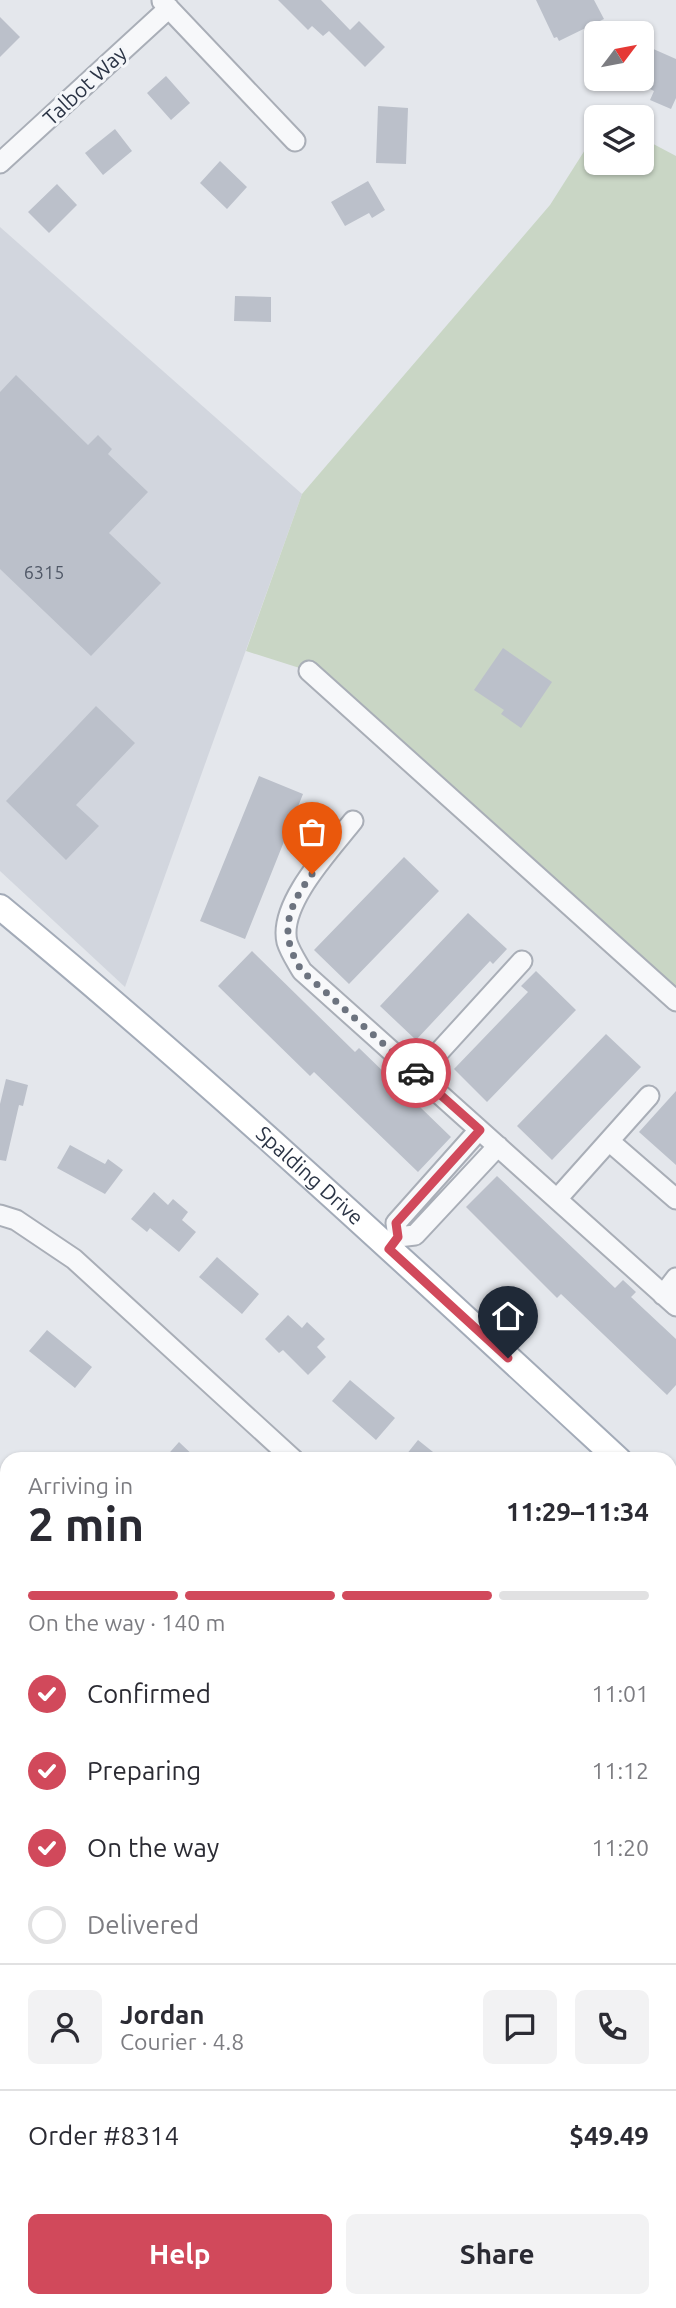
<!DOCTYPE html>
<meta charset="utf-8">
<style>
body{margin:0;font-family:Ubuntu,sans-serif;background:#f2f2f3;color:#2b2b33;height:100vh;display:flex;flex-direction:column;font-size:26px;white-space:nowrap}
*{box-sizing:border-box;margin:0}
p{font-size:23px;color:#7c7c81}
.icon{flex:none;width:38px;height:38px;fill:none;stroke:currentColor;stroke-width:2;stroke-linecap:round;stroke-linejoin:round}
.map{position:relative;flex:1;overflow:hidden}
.details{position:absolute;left:0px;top:1452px;width:677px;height:856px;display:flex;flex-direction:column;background:#fff;border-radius:21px 21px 0 0;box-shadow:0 2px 5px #0004}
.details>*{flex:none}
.needle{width:46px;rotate:58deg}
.tools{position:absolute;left:584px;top:21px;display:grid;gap:14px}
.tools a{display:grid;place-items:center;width:70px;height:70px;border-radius:10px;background:#fff;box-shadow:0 2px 5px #0004;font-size:35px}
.pin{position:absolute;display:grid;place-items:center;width:60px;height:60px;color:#fff;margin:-72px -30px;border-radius:50% 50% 50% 0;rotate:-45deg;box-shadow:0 0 7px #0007}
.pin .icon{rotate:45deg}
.courier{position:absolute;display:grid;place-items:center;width:70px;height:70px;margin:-35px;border:5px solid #d1495b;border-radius:50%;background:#fff;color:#222;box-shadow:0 2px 9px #0007}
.head em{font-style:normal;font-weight:700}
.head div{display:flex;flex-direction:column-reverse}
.head{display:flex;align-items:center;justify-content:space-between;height:119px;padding:0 28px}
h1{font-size:46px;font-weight:700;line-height:52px}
.bar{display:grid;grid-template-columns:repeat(4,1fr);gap:10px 7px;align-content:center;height:84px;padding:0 28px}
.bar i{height:9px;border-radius:5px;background:#e1e1e2}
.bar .current{background:#d1495b}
.bar p{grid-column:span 4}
.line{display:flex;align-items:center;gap:18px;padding:0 28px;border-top:2px solid #e1e1e2}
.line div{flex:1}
.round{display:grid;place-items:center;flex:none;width:74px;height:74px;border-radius:10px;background:#f2f2f3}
ol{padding:0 28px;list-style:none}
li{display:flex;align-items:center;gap:21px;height:77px}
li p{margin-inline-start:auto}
li .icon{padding:7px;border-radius:50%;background:#d1495b;color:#fff;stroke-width:4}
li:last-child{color:#7c7c81}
li i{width:38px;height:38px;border:4px solid #e1e1e2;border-radius:50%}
.cta{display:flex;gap:14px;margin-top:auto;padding:14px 28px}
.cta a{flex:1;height:80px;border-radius:10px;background:#d1495b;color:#fff;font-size:28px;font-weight:700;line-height:80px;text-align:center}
.cta a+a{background:#f2f2f3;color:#2b2b33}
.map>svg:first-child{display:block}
</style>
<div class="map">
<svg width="676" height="2308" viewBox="0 0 676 2308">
<rect width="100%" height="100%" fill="#e4e7ec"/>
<!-- built -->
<path fill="#d2d6de" d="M0,227L302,494L125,987L0,871Z"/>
<!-- green -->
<path fill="#c9d6c5" d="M597,131V163H642V138L676,156V1001L309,671L246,651L302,494L550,205Z"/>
<!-- building -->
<path fill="#bbc0ca" d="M278,0H321L350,30L359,21L385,47L365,67L329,31L323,36L312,26L308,30Z
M536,0H594L604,19L559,41L557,37L554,38Z
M0,17L20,37L0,57Z
M642,44L676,59V98L671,109L650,100L654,91L642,85Z
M166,76L190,103L171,120L147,93Z
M378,106L408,108L406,164L376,163Z
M115,129L132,151L103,175L85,153Z
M220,161L247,187L227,209L200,183Z
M368,181L385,210L372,218L369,213L345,226L331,202Z
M57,184L77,205L49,233L28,212Z
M235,296L271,297V322L234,321Z
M16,375L88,445L98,435L112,449L108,454L148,492L109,533L161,583L91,656L0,569V392Z
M503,648L552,682L521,728L501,714L504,710L474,690Z
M96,706L135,743L76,805L99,826L66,860L6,801Z
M259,776L303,794L245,939L200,921Z
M404,857L439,891L349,984L314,950Z
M468,913L507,949L493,964L490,961L416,1040L380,1006Z
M252,951L355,1052L359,1048L451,1137L418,1172L314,1072L310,1076L218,986Z
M536,971L576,1010L487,1102L454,1069L528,992L521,986Z
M606,1034L641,1067L552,1160L517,1126Z
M6,1079L28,1085L23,1106L19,1105L6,1161L0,1160V1104Z
M676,1091V1165L639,1132Z
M70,1145L105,1164L108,1159L123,1170L105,1194L57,1168Z
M497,1176L615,1288L623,1280L636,1292L631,1297L676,1339V1385L667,1395L561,1294L557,1298L466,1207Z
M154,1192L168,1205L173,1199L188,1212L182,1220L196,1232L179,1252L150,1228L147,1232L131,1219Z
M217,1257L259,1294L242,1314L199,1277Z
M288,1315L302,1328L307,1322L325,1339L317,1347L326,1357L308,1375L283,1350L279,1353L265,1339Z
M47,1330L92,1367L75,1388L29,1351Z
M350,1380L395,1418L376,1440L332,1401Z
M418,1440L443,1460H402Z
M179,1442L198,1460H163Z"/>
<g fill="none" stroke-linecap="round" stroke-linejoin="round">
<!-- minor casing -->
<g stroke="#a9aeb7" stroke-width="23">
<path id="minor" d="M162,1L295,141
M0,163L169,8
M309,671L676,1001
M353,821C331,849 278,904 287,942C290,952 297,962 302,971L676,1306
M418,1075L522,961
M609,1141L676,1199
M557,1199L649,1096
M0,1215L16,1220L74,1259L294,1460
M398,1237L396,1223L479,1130
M398,1237L415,1235L498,1146
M663,1295L676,1278
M670,1801L676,1807
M670,1910L676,1906
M670,2272L676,2269
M0,2281L7,2288
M20,2301L26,2308
M611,2308L623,2301"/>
</g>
<!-- major casing -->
<g stroke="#a3abb8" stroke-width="28">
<g id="major">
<path id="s1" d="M0,907C213,1083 416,1272 619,1460"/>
<path d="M670,1507L676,1512"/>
</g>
</g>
<!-- minor -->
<use href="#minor" stroke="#f7f8fa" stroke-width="19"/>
<!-- major -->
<use href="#major" stroke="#fff" stroke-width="24"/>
</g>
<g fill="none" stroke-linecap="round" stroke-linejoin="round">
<!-- done -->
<path stroke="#6c737f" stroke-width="7" stroke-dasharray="0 12.6" d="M312,874C287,908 278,934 302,971L416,1073"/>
<!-- route -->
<path stroke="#d1495b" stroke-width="9" d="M416,1073L480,1130L396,1223L398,1237L389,1249L508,1358"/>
</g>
<g text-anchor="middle" stroke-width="6" stroke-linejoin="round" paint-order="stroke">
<!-- number labels -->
<g font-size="18" fill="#4f5766">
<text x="44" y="579">6315</text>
</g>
<!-- street labels -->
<g font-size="21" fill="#2b3445" stroke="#f4f6f9">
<text transform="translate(85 86) rotate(-43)" y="7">Talbot Way</text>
<text dy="7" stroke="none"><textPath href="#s1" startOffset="410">Spalding Drive</textPath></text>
</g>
</g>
</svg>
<div class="tools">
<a><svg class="needle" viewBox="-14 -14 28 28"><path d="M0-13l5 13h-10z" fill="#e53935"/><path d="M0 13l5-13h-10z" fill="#7c7c81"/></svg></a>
<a><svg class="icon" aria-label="layers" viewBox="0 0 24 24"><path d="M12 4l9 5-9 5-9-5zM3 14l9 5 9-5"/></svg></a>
</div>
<div class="pin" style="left:312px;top:874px;background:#ea580c"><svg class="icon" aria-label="bag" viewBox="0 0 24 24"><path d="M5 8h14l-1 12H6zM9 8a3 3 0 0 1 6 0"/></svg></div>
<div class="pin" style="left:508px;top:1358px;background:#1f2937"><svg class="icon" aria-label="home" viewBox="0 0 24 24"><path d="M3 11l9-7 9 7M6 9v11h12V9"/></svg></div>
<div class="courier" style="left:416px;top:1073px"><svg class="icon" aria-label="car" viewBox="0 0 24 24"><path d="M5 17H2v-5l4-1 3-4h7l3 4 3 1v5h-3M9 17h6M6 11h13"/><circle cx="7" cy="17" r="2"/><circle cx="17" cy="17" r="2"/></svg></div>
<section class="details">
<div class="head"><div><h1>2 min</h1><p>Arriving in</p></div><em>11:29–11:34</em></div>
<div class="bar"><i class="current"></i><i class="current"></i><i class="current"></i><i></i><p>On the way · 140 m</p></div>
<ol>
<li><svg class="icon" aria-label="check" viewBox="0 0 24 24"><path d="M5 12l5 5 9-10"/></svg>Confirmed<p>11:01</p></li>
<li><svg class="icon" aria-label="check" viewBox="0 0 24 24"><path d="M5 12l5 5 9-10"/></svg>Preparing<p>11:12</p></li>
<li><svg class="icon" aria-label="check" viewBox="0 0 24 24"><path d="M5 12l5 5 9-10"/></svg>On the way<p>11:20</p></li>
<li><i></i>Delivered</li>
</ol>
<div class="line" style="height:126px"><a class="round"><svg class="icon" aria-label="person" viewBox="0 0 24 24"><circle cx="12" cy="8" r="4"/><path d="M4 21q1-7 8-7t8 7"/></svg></a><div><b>Jordan</b><p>Courier · 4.8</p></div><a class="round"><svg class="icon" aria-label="chat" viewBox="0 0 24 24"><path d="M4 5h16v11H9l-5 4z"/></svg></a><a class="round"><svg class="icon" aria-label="phone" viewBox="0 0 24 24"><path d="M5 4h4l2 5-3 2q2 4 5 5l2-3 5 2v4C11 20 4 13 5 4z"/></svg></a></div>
<div class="line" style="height:91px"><div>Order #8314</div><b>$49.49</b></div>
<div class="cta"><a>Help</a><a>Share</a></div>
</section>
</div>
